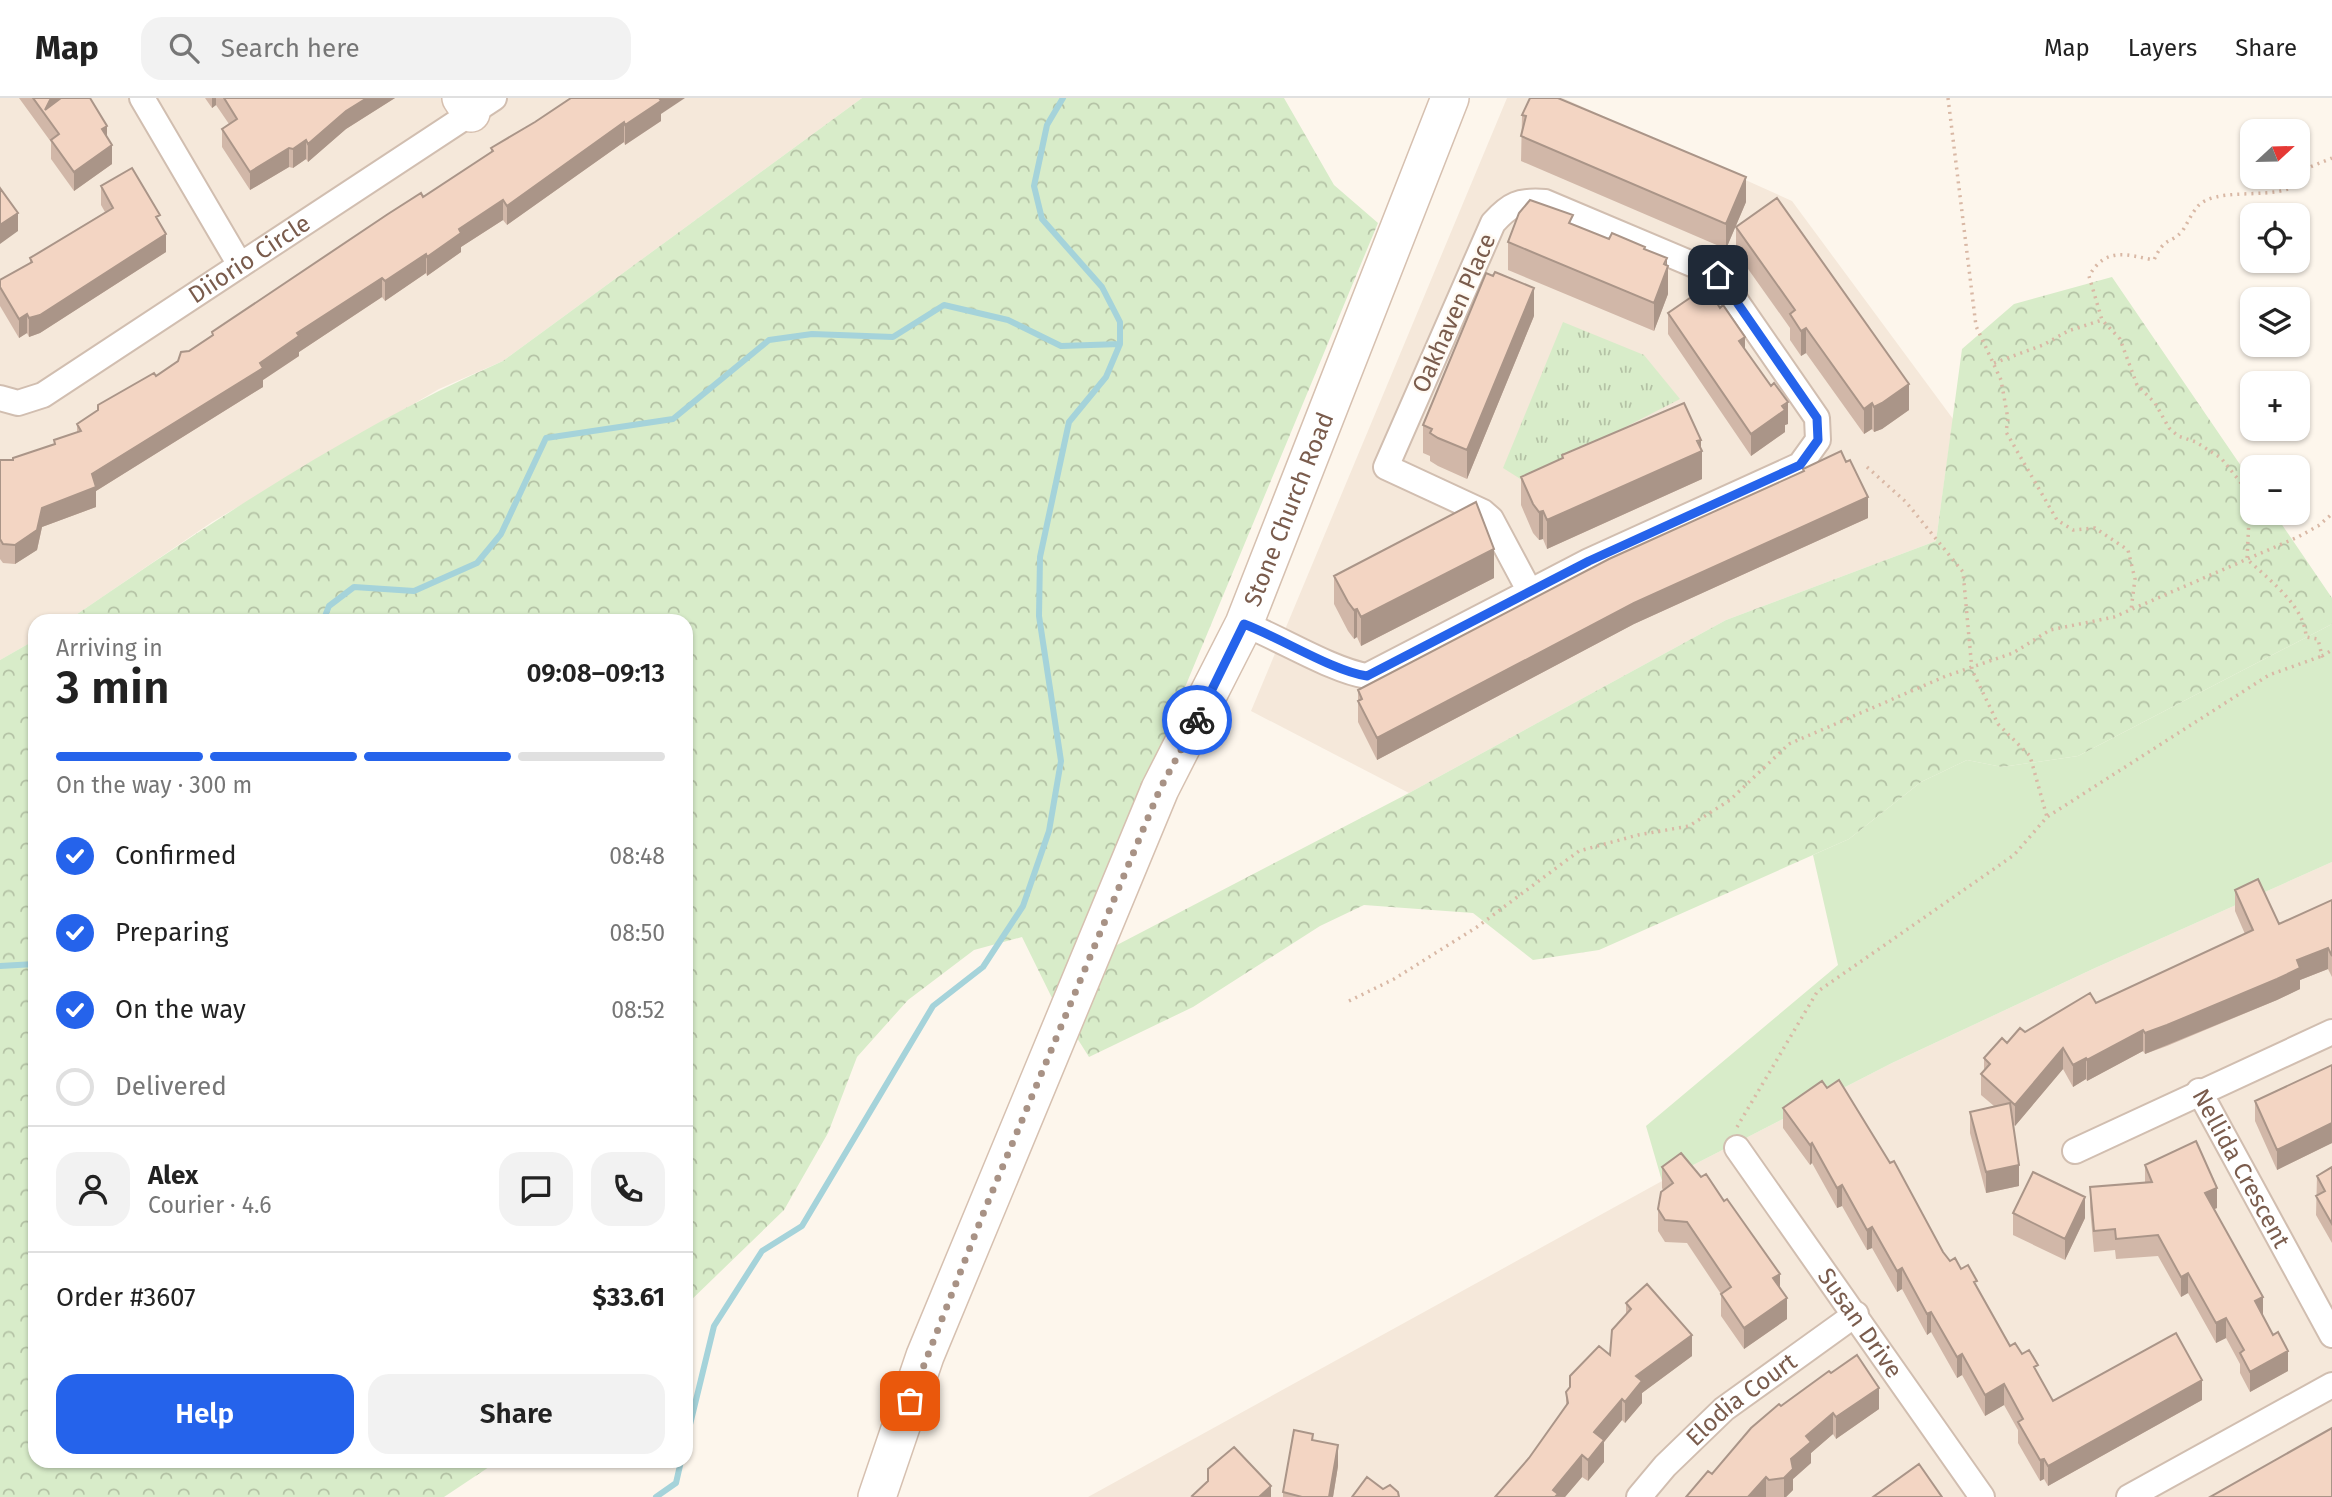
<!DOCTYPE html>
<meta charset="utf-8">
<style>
body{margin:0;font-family:"Fira Sans",sans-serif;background:#f2f2f2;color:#222;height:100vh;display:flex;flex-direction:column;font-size:26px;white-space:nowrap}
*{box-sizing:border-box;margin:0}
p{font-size:23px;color:#767676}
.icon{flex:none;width:38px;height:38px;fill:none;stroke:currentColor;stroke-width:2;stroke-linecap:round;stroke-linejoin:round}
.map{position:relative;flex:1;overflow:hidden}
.details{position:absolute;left:28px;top:516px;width:665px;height:854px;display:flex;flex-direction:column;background:#fff;border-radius:21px;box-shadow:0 2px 5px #0004}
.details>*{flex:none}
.needle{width:46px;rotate:68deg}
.fabs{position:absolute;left:2240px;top:21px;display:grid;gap:14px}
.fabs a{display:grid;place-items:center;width:70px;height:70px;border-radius:14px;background:#fff;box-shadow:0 2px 5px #0004;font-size:35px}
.pin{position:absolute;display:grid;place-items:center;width:60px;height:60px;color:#fff;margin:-30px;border-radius:14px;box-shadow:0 4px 10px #0006}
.courier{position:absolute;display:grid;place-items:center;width:70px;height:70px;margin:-35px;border:5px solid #2563eb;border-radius:50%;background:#fff;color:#222;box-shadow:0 2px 9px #0007}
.headline em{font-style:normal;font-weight:600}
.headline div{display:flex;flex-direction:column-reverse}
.headline{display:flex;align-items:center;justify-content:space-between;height:119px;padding:0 28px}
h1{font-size:46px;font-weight:600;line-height:52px}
.bar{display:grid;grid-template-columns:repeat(4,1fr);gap:10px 7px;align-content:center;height:84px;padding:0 28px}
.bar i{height:9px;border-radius:5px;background:#e0e0e0}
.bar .current{background:#2563eb}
.bar p{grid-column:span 4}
.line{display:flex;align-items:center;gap:18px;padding:0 28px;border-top:2px solid #e0e0e0}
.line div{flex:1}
.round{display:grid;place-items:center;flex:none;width:74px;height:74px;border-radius:21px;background:#f2f2f2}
ol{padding:0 28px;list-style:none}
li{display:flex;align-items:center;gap:21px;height:77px}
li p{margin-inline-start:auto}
li .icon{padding:7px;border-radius:50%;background:#2563eb;color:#fff;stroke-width:4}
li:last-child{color:#767676}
li i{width:38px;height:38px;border:4px solid #e0e0e0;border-radius:50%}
.cta{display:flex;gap:14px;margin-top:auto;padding:14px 28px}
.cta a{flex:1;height:80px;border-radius:21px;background:#2563eb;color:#fff;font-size:28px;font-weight:600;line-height:80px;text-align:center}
.cta a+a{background:#f2f2f2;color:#222}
header{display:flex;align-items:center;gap:42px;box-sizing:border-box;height:98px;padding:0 35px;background:#fff;border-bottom:2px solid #e0e0e0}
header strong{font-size:33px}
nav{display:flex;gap:38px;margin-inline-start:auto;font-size:24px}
.search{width:490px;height:63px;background:#f2f2f2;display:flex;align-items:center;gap:18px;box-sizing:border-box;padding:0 24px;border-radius:21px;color:#767676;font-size:26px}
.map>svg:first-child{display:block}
</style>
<header>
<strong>Map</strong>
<div class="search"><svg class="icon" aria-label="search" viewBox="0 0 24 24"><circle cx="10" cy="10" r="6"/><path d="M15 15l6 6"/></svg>Search here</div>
<nav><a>Map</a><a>Layers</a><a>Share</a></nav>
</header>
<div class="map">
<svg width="2332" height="1399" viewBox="0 0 2332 1399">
<defs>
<pattern id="forest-crowns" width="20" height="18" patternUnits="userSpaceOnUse" patternTransform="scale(1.75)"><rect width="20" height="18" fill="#d8ecc9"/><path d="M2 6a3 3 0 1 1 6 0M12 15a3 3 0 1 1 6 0" fill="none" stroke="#b4c2a5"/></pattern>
<pattern id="park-tufts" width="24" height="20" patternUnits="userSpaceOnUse" patternTransform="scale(1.75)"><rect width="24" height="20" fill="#d8ecc9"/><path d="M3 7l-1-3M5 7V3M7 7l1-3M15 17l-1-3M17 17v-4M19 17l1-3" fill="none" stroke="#b4c2a5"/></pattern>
</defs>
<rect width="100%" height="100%" fill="#fdf6ec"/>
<!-- residential -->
<path fill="#f5e8da" d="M0,0H862L503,263L439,291L212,424L67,523H35V542L0,562Z
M1507,0H1563L1792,103L1953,321L1936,443L1726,522L1409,695L1251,613Z
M2332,764V1399H1088L1662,1083L1892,965L2095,870Z"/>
<!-- grass -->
<path fill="#d8ecc9" d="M2332,526V764L2095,870L1892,965L1662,1083L1646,1028L1838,867L1813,757L1849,741L1921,684L1967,662L2002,669L2078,658Z"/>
<!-- forest -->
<path fill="url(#forest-crowns)" d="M862,0H1284L1334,87L1378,125L1067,873L1409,695L1726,522L1936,443L1962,251L2014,206L2112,179L2252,384V415H2274L2332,500V526L2078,658L2002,669L1967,662L1921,684L1849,741L1599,852L1533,862L1473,815L1364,807L1320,828L1193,909L1089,959L1053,902L1022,839L974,852L908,902L857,959L828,1035L784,1112L686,1207V523H67C206,428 348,331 503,263Z
M35,542V1363H498L444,1399H0V562Z"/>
<!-- park -->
<path fill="url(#park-tufts)" d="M1563,224L1644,257L1680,301L1522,382L1503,370Z"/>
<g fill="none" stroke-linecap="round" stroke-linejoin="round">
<!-- stream -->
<path stroke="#a5d3da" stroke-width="6" d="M323,523L329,508L354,489L414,493L477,465L501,436L546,340L673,321L769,242L812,236L893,239L944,207L1008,222L1061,248L1120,246
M0,868L35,866
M686,1343L714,1228L762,1153L802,1128L933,908L983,869L1023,808L1049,733L1061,663L1039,518L1040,459L1069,324L1106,279L1120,246V224L1102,189L1042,121L1034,88L1047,27L1063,0
M656,1399L676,1385L681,1363"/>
<!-- street casing -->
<g stroke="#d1beb0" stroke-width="28">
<g id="street">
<path d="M142,0L240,167"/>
<path id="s1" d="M0,300L18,305L43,297L494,0"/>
<path d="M1244,526C1280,540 1333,573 1367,578L1589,463L1800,367L1818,342L1817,320L1718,177L1545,104C1519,102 1510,106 1493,125L1386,369L1483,414L1491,421L1530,494"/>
<path id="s2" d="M2199,993L2332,1237"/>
<path id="s3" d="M1737,1050L1982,1399"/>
<path d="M2075,1053L2332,934"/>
<path id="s4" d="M1639,1399L1665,1368L1724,1311L1856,1216"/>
<path d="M2129,1399L2332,1287"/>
</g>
</g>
<!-- secondary casing -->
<g stroke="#d6c0b0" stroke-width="40">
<g id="secondary">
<path d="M461,0L471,15"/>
<path id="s5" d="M877,1399L925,1258L1160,691L1244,526L1450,0"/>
</g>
</g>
<!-- path -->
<path stroke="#d9b8a5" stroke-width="3.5" stroke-dasharray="2 5" stroke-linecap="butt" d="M1948,0L1976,228L2001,282L2008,321L2006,334L2057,422L2073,432L2095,430L2128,452L2135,481L2131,512
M2298,74L2332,60
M2295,79L2288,91C2263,100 2215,90 2198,108C2192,115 2188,124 2183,132C2171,147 2165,137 2154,162C2127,157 2106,148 2089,178L2102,222L2120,241L2137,287L2155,305L2169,330L2178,338L2196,344L2221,360L2241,385L2250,401L2247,461C2268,481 2305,508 2306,539L2318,541L2322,558L2332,552
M1994,265L2043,247L2068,233L2102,222
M1867,369L1906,404L1963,474L1972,572L1998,626L2030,658L2047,719
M1349,903L1394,881L1477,829L1579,753L1638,737L1689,728L1730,702L1789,646L1946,578L2013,555L2050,532L2114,519L2298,439L2318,428L2332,416
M1737,1029L1817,894L2014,757L2047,719L2269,577L2322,558"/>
<!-- street -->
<use href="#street" stroke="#fff" stroke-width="24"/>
<!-- secondary -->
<use href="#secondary" stroke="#fff" stroke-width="37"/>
</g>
<!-- wall -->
<path fill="#d1b7a8" d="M19,0H60L59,2L107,39L112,66L74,93L51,61V44Z
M205,0H395L346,31L308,64L306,61L293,70L289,69L250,92L222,49V31L229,26L216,7L212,10Z
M661,16V23L625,47L624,44L507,127L503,122L461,149V154L427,178L426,175L385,203L382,199L299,254V258L263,282V289L96,393V409L42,429L37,452L15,466L3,465L0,461V362H13L54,347V342L77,334V326L156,278L178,263L189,253L212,238V234L423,99L491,54V50Z
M1522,17L1746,104L1726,151L1521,63Z
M101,88L160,126L166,154L40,235L29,239L27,235L19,240L0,208V190L30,165V160L105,114L101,107Z
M1573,127L1609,141L1645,152L1667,167L1668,196L1654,233L1508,172V144Z
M1736,129L1909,312L1882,331L1874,334L1872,331L1864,336L1806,255L1801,258L1790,242V230L1736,154Z
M1668,215L1745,251L1788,326L1785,327V334L1751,358L1668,236Z
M1534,218L1467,381L1438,368L1430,363V358L1423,355V327Z
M1701,350L1702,381L1547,451L1543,441L1539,442L1533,435L1521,407V379L1562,361V357Z
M1803,371L1868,420L1634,526L1377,662L1358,624V592L1803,374Z
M1334,478L1494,480L1361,548L1357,539L1354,541L1348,533L1334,506Z
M2235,792L2279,826L2332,802V879L2328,871L2300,882V891L2277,902L2167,948L2145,956L2143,953L2087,983L2086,981L2073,989L2063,971L2015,1028L2013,1026L2019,1088L1986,1095L1970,1035V1014L1994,1008L1981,997V976L1984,973V960L2025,934L2096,905L2245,836L2235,813Z
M2332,967V1045L2277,1072L2255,1023V1003Z
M1783,1010L1943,1154L1950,1163L1961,1171L1977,1189L2010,1248L2022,1256L2038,1276L2053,1303L2202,1302L2048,1388L2044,1381L2040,1383L2018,1345V1332L2004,1307L1985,1318L1962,1277L1957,1280L1931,1234L1927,1237L1902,1191L1897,1194L1872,1150L1867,1152L1842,1108L1837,1110L1812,1065L1810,1067L1783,1030Z
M2145,1067L2217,1110L2214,1111L2288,1273L2250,1294L2240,1275V1266L2226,1240L2216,1245L2188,1195L2181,1199L2158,1158L2116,1161L2115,1152L2094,1154L2090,1110V1089L2145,1085Z
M1662,1069L1780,1189L1787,1221L1744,1251L1721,1218V1196L1687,1145L1665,1144L1658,1133V1111L1663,1092L1662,1090Z
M2332,1069V1145L2316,1117L2317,1078Z
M2013,1115L2085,1120L2065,1162L2013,1137Z
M1626,1205L1692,1258L1642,1295V1305L1625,1325L1622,1322L1604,1344V1364L1588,1383L1582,1379L1565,1399H1495L1529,1360L1566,1308V1294L1570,1290V1278L1610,1257L1626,1216Z
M1831,1275L1879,1311L1836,1341L1833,1336L1811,1355V1365L1793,1381V1392L1786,1399H1686L1712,1376L1781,1308Z
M1338,1368L1333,1399H1283V1394Z"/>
<!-- shaded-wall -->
<path fill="#aa9588" d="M51,0H60L49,23L45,12Z
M212,0H216V7L212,10Z
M367,0H395L346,31L308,64V46L346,13Z
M658,0H685L661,16V23L625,47V27Z
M624,24V44L507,127V108Z
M107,28V47L102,31Z
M306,42V61L293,70V51Z
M112,47V66L74,93V74Z
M289,50V69L250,92V74Z
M1746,79V104L1726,151V126Z
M503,102V122L461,149V154L427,178V159L459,131Z
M18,115V133L0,146V127Z
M166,136V154L40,235L29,239V220Z
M426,156V175L385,203V183Z
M1667,160V172L1668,168V196L1654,233V205Z
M382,180V199L299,254V258L263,282V289L96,393V409L42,429L37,452L15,466V447L42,410L260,265L297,235Z
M1534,190V218L1467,381V352Z
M27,216V235L19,240V221Z
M1806,230V255L1801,258V233Z
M1745,239V260L1739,243Z
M1909,286V312L1882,331L1874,334V309Z
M1788,304V326L1785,327V334L1751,358V336Z
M1872,305V331L1864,336V311Z
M1701,342V354L1702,353V381L1547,451V422Z
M1868,399V420L1634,526L1377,662V640L1634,505Z
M1543,413V441L1539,442V414Z
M1494,451V480L1361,548V519Z
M1357,511V539L1354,541V512Z
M2328,850V871L2300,882V891L2277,902L2145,956V935L2297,862Z
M2143,932V953L2087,983V962Z
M2063,950V971L2015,1028V1007Z
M2086,960V981L2073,989V967Z
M2332,1025V1045L2277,1072V1052Z
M1812,1045V1065L1810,1067V1047Z
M2019,1067V1088L1986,1095V1074Z
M1842,1087V1108L1837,1110V1090Z
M2217,1090V1110L2205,1115V1095Z
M2085,1099V1120L2065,1162V1141Z
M1872,1129V1150L1867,1152V1132Z
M1902,1170V1191L1897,1194V1173Z
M2188,1175V1195L2181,1199V1179Z
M1780,1176V1197L1773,1180Z
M2263,1199V1219L2255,1203Z
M1787,1200V1221L1744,1251V1230Z
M1931,1214V1234L1927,1237V1216Z
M2226,1220V1240L2216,1245V1225Z
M1692,1237V1258L1642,1295V1305L1625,1325V1304L1636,1278Z
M2288,1253V1273L2250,1294V1274Z
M1962,1256V1277L1957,1280V1259Z
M2202,1282V1302L2048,1388V1368Z
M2004,1286V1307L1985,1318V1297Z
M1879,1290V1311L1836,1341V1319Z
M1622,1301V1322L1604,1344V1364L1588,1383V1362L1594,1334Z
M1833,1315V1336L1811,1355V1365L1793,1381V1392L1786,1399H1784V1380L1791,1361L1806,1338Z
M1338,1347V1368L1333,1399H1329Z
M1582,1357V1379L1565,1399H1553V1392Z
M2044,1361V1381L2040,1383V1362Z
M1766,1379V1399H1748Z
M1271,1388V1399H1259Z"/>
<!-- building -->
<path fill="#f3d5c3" stroke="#aa9588" stroke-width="2" d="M33,0H51L45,12L61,0H90L107,28L102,31L112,47L74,74L51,42L59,36Z
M224,0H367L346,13L308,46L306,42L293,51L289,50L250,74L222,31L237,21Z
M571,0H659L661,3L625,27L624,24L507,108L503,102L459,131L461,135L427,159L426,156L385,183L382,180L297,235L299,238L260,265L263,270L92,376L96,389L42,410L37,432L15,447L3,446L0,441V362H13V360L55,346L54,342L81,333L77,326L98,312V307L154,275L156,278L178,263L181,254L189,253L213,237L212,234L388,116L421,95L423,99L493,53L491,50L535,24Z
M1530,0H1558L1746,79L1726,126L1521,38L1526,18L1522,17Z
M132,70L160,117L156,119L166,136L40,217L29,220L27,216L19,221L0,189V182L32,164L30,160L113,110L101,88Z
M0,90L18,115L0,127Z
M1777,100L1909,286L1882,305L1874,309L1872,305L1864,311L1806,230L1801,233L1790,216L1795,212L1736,129Z
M1530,102L1573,117L1569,125L1609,141L1612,135L1645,149L1644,151L1667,160L1664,166L1668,168L1654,205L1508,144L1519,115Z
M1495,174L1534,190L1467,352L1438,340L1430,335L1432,331L1423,327L1486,175L1493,178Z
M1700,193L1703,197L1709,193L1720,210L1723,207L1745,239L1739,243L1771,288L1774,285L1788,304L1782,308L1785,312L1751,336L1668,215Z
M1684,305L1701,342L1697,343L1702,353L1547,422L1543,413L1539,414L1533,406L1521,379L1563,360L1562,357Z
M1841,353L1846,364L1850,362L1868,399L1634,505L1377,640L1358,603L1362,601L1358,592L1609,461L1804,373L1803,371Z
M1476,404L1494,451L1361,519L1357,511L1354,512L1348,504L1334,478Z
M2258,781L2279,826L2332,802V858L2328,850L2297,862L2300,870L2277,881L2167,927L2145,935L2143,932L2087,962L2086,960L2073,967L2063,950L2015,1007L1981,976L1990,966L1984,960L2002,940L2007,945L2020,930L2025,934L2090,895L2096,905L2253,832L2235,792Z
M2332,967V1025L2277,1052L2255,1003Z
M1839,982L1890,1065L1894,1063L1943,1154L1950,1163L1955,1160L1961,1171L1968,1167L1977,1183L1974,1184L2010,1248L2015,1245L2022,1256L2029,1252L2038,1267L2034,1269L2053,1303L2176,1235L2202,1282L2048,1368L2044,1361L2040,1362L2018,1324L2023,1321L2004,1286L1985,1297L1962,1256L1957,1259L1931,1214L1927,1216L1902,1170L1897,1173L1872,1129L1867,1132L1842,1087L1837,1090L1812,1045L1810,1047L1783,1010L1822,983L1827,990Z
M2010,1005L2019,1067L1986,1074L1970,1014Z
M2196,1043L2217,1090L2205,1095L2263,1199L2255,1203L2273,1237L2278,1234L2288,1253L2250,1274L2240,1255L2244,1252L2226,1220L2216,1225L2188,1175L2181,1179L2158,1137L2116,1141L2115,1131L2094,1133L2090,1089L2152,1084L2145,1067Z
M1681,1055L1701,1079L1706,1076L1724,1103L1727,1101L1780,1176L1773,1180L1787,1200L1744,1230L1721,1196L1731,1189L1687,1124L1665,1122L1658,1111L1661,1094L1673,1085L1662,1069Z
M2332,1069V1126L2316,1098L2325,1093L2317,1078Z
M2033,1074L2085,1099L2065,1141L2013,1115Z
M1647,1186L1692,1237L1636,1278L1642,1283L1625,1304L1622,1301L1594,1334L1604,1342L1588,1362L1582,1357L1553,1392L1558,1396L1555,1399H1495L1529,1360L1568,1305L1566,1294L1570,1289V1278L1599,1248L1610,1257L1612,1232L1631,1211L1626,1205Z
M1857,1257L1879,1290L1836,1319L1833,1315L1806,1338L1811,1344L1791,1361L1793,1371L1784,1380L1769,1382L1766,1379L1748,1399H1686L1708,1373L1712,1376L1751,1330L1779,1306L1781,1308L1829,1273L1831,1275Z
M2332,1330V1399H2210Z
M1294,1332L1313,1336L1312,1342L1338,1347L1329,1399H1302L1283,1394Z
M1234,1349L1271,1388L1259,1399H1194L1192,1398L1208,1383V1371Z
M1919,1366L1942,1399H1873Z
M1367,1379L1383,1391L1390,1387L1398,1394L1399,1399H1352Z"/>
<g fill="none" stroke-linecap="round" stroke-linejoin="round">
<!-- done -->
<path stroke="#a89285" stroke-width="7" stroke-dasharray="0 12.6" d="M910,1303L985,1111L1160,691L1197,622"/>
<!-- route -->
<path stroke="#2563eb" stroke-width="9" d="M1197,622L1244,526C1281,540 1333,573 1367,578L1589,463L1800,367L1818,342L1817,320L1718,177"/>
</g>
<g text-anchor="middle" stroke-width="5" stroke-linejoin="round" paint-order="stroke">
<!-- street labels -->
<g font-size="24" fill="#7a5c4d" stroke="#fffaf3">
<text dy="8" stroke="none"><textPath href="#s1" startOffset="292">Diiorio Circle</textPath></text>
<text transform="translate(1454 215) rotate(-66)" y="8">Oakhaven Place</text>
<text dy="8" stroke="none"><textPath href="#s5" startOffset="1071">Stone Church Road</textPath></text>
<text dy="8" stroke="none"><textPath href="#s2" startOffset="88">Nellida Crescent</textPath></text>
<text dy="8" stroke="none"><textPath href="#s3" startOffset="214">Susan Drive</textPath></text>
<text dy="8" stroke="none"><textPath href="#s4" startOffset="142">Elodia Court</textPath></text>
</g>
</g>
</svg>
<div class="fabs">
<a><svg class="needle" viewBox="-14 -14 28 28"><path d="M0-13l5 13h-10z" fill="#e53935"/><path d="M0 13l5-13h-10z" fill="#767676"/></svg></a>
<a><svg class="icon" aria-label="locate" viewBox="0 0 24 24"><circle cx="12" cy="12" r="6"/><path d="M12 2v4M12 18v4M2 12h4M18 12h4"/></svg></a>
<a><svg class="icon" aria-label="layers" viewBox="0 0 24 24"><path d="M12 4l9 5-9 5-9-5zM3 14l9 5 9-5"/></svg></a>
<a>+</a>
<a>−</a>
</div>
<div class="pin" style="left:910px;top:1303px;background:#ea580c"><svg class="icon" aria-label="bag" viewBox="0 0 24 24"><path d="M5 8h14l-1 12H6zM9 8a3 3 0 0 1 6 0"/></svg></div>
<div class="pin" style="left:1718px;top:177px;background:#1f2937"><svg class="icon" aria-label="home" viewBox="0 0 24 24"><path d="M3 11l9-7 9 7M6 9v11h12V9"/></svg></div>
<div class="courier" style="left:1197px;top:622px"><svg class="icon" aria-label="bike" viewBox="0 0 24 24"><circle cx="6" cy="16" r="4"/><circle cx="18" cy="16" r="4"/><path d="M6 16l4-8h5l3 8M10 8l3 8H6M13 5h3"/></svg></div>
<section class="details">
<div class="headline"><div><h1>3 min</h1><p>Arriving in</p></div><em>09:08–09:13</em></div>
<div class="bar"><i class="current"></i><i class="current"></i><i class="current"></i><i></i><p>On the way · 300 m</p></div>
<ol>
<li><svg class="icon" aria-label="check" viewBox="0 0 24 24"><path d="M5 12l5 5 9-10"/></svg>Confirmed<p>08:48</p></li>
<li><svg class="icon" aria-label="check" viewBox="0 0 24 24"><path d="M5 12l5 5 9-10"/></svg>Preparing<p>08:50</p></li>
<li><svg class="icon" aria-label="check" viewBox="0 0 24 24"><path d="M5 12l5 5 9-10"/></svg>On the way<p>08:52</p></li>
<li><i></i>Delivered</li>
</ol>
<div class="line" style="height:126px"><a class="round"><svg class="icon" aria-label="person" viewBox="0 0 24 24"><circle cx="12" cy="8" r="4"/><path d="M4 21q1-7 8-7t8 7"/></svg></a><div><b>Alex</b><p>Courier · 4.6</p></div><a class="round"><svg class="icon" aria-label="chat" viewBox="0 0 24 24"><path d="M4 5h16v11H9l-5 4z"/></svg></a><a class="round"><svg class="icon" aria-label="phone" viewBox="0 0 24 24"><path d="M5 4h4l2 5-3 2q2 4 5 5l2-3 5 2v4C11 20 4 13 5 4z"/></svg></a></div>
<div class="line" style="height:91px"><div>Order #3607</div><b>$33.61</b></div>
<div class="cta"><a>Help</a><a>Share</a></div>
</section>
</div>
